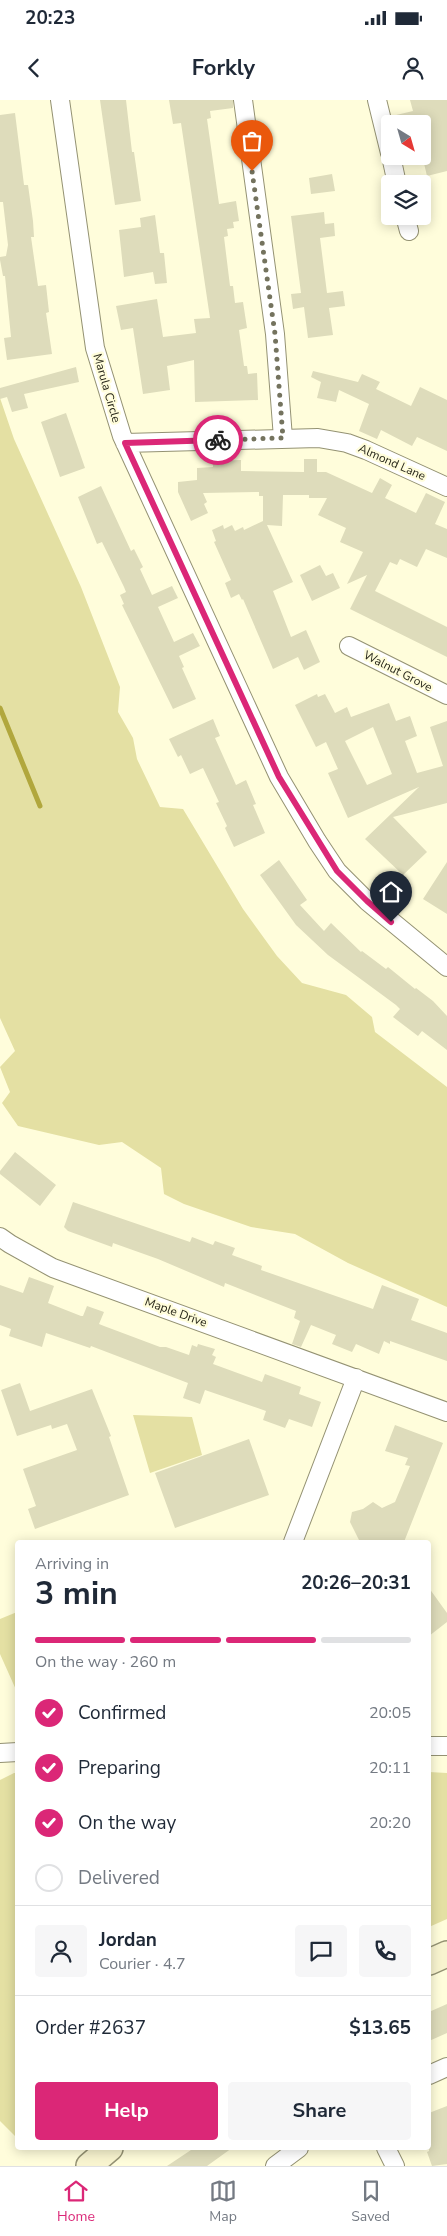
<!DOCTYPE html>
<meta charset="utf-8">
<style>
body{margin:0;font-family:"Nunito Sans",sans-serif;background:#f6f6f7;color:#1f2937;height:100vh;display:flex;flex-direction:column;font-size:19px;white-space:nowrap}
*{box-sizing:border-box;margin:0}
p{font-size:16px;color:#747a83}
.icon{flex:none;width:28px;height:28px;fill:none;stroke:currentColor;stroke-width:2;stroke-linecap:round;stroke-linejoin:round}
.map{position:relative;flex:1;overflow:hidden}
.drawer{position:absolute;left:15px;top:1440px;width:416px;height:610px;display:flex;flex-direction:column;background:#fff;border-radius:5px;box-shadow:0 2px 12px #0003}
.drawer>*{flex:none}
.needle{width:32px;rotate:143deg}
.fabs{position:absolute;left:381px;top:15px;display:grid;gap:10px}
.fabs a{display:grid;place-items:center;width:50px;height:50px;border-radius:5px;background:#fff;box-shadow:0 2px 12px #0003;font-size:25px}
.pin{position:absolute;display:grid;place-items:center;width:42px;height:42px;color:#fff;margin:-51px -21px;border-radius:50% 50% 50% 0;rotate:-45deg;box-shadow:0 0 5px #0007}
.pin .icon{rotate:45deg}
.courier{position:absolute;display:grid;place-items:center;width:50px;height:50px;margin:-25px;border:4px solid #db2777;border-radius:50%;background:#fff;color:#222;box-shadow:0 1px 6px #0007}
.headline em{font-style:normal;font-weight:700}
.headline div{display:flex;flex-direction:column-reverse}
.headline{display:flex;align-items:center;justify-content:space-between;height:85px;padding:0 20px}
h1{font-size:32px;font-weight:700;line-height:38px}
.bar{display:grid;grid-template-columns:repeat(4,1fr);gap:8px 5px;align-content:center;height:60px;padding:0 20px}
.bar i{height:6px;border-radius:4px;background:#e0e1e3}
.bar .active{background:#db2777}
.bar p{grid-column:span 4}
.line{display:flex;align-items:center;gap:12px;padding:0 20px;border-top:1px solid #e0e1e3}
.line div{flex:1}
.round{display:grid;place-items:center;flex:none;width:52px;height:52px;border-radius:5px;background:#f6f6f7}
ol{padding:0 20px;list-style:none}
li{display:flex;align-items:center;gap:15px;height:55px}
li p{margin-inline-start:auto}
li .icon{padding:5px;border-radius:50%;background:#db2777;color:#fff;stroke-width:4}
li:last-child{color:#747a83}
li i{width:28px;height:28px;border:2px solid #e0e1e3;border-radius:50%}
.cta{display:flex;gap:10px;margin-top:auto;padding:10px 20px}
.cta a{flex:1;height:58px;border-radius:5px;background:#db2777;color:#fff;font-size:20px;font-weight:700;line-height:58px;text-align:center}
.cta a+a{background:#f6f6f7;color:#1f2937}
.status{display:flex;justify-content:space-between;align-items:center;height:35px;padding:0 25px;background:#fff;direction:ltr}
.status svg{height:14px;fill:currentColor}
header{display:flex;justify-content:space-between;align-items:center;height:65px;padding:0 20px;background:#fff;font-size:22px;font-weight:700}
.dock{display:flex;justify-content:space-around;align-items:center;height:70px;border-top:1px solid #e0e1e3;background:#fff;font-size:14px;color:#747a83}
.dock a{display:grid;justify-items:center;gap:2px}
.dock .active{color:#db2777}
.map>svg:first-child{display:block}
</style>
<div class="status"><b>20:23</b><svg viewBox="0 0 49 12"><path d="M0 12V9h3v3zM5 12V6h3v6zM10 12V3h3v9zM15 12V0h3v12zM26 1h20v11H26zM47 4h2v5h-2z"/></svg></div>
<header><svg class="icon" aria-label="back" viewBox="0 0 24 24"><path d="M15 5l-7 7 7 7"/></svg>Forkly<svg class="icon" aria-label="person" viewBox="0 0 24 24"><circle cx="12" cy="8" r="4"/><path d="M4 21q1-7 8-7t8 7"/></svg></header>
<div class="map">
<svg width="447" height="2066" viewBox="0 0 447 2066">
<rect width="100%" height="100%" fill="#fffddb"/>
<!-- green -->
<path fill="#e4e0a3" d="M0,298L14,339L81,487L120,587L118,612L133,638L137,659L160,707L183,709L243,809L277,856L302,883L346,895L372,917L375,932L447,987V1207L348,1163L295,1134L251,1127L184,1104L164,1094L161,1068L122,1042L99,1045L18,1026L2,1003L10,992L0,967L15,951L0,918Z
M133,1315L192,1317L202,1355L150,1373Z
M17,1512V1592L0,1554V1519Z
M429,1672L447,1673V1819L429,1827Z
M14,1673H18L17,2038L0,2021V1680Z"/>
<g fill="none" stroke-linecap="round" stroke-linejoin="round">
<!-- stream -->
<path stroke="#b1a73d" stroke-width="5" d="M0,608L40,706"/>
</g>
<!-- building -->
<path fill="#dedcbb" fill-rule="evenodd" d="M100,0H126L132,52H134L141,101L115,105Z
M169,0H233V8L210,11L211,18L207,19L219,104L236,101L239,121L233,122L234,128L227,129L228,136L224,137L230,186H233L235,203L243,202L247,228L239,230L244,266H247L248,274L257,273L258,300L195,302L194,260L167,266L170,290L143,294L133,228L121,230L116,206L157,199L163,237L196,233L194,219L210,218L181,23L173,24Z
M410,0H447V71L427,76L422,55V24H394L392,16L413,11Z
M15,13L24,85H28L33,121L34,137H31L38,186L46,185L49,212L46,213L52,254L7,260L4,238L11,237L5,176H3L0,160V157L6,156L8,145L3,102H0V15Z
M332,74L335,91L311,94L309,78Z
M324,112L325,124L334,123L335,136L320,138L327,193L343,191L345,206L329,208L333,235L308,238L304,207L293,209L291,194L301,193L291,116Z
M155,115L160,153H164L167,183L155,184L153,172L124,177L119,130L141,127L140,118Z
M76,267L79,282L24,294L28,308L12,312L7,297L0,299V288Z
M313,271L358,282L362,274L380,282L376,289L411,306L420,287L447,300V351L417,337L412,346L381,330L377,339L359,331L369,304L339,290L336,302L317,298L321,282L311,277Z
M66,313L85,368L60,377L41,322Z
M304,359H317V372H326L372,393L380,378L392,385L385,398L416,413L426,393L445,402L435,424L447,429V458L426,449L417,467L400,459L397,465L390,462L375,491L447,527V557L350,509L367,475L347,484L363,452L340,442L346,428L318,415L327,398H309V395H283L282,426L267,425L293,482L273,491L291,537L306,530L320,562L304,570L298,557L273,569L243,499L242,500L239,494L231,498L225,483L231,480L214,442L216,441L212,430L223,425L224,429L232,425L235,431L243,427L244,430L263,421V396H259V392L203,393L207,402L204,404L208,413L191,421L178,392V382L197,380V368L213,367V361L241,360V371L304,372Z
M101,386L131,451L134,449L143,467L140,469L152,495L172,486L178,498L158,507L174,542L193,533L200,546L179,556L184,567L182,568L196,599L173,609L122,505L124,504L120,495L126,492L124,487L102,442L97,444L78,397Z
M320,465L326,476L333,473L340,488L312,501L300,475Z
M317,594L318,597L325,594L335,613L347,607L351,617L389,603L396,621L410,616L417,636L405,641L417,673L443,666L430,627L447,621V703L393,717L427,752L403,775L365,739L419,687L348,718L328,673L338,669L326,642L316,647L295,605ZM373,627L392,674L367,685L345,641Z
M213,619L220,636L215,638L236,685L246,680L256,704L253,705L265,733L234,747L225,728L227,726L216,703L219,702L203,668L190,674L181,655L178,657L169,639Z
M279,760L307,800L300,805L324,831L331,823L361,852L362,851L386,869L388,867L415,889L416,888L433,901L447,916V950L422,931L418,936L393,917L400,909L396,905L328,855L296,825L260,775Z
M447,762V814L423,799Z
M15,1052L56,1085L40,1106L0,1074V1071Z
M73,1102L190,1142L192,1137L213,1145L215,1141L235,1148L232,1155L262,1166L261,1170L373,1209L382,1185L419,1199L411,1220L447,1233V1261L390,1241V1244L384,1241L379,1254L356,1244L352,1252L332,1244L336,1235L311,1225L301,1247L292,1244L300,1221L294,1218L296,1211L225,1183L224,1187L158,1159L113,1143L112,1147L68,1131L64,1127Z
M29,1177L54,1186L48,1203L81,1216H83L87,1206L104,1212L99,1224L104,1226L160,1247H166L189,1255L192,1245L197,1247L198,1244L215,1249L212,1255L216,1257L213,1264L262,1282L265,1274L301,1287L299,1294L321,1302L312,1327L289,1319L285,1328L263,1320L266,1311L205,1290L200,1304L183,1298L188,1283L91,1246L90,1248L46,1233L42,1247L9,1236L11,1229L0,1225V1185L23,1193Z
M20,1283L30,1311L92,1289L111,1336L109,1337L129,1395L35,1429L28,1409L36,1406L23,1369L77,1350L67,1324L52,1329L51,1325L17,1336L1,1290Z
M395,1325L443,1343L404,1442H360L350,1422L352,1412L363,1409L373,1402L382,1408L395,1402L410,1366L405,1365L408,1358L385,1351Z
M249,1339L269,1395L175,1428L155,1373Z
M429,1488L447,1513V1522L429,1536Z
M447,1904V1933L429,1941V1912Z
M447,2006V2064L432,2066L427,2052L429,2051V2013Z
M194,2048H232L207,2066H167Z"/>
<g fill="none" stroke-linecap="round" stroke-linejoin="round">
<!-- minor casing -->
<g stroke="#949273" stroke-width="20">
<path id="minor" d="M60,0L95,248L122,336L279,677L317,741L337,771L367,801L447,867
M243,0L275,234L283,338
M377,0L390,53
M391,56L397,84
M405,116L409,131
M125,343L318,338L347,343L366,350L447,387
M349,546L447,595
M0,1137L10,1144L53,1168L447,1312
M293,1442L356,1278
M429,1646H447
M0,1653L18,1652
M429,1975L447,1967
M386,2048L395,2066
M275,2066L299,2048"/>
</g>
<!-- secondary casing -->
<g stroke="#949273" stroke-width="28">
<path id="secondary" d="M429,1862L447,1854
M89,2066L110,2048"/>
</g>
<!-- minor -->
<use href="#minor" stroke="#fff" stroke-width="18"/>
<!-- secondary -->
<use href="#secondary" stroke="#f8f4cf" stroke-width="25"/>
</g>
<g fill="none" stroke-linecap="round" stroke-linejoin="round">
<!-- done -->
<path stroke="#74735e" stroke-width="5" stroke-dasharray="0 9" d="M218,340L283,338L275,234L252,71"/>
<!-- route -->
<path stroke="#db2777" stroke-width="6" d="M218,340L125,343L279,677L337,771L367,801L391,822"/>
</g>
<g text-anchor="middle" stroke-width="4.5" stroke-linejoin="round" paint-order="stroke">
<!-- street labels -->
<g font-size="12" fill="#29281b" stroke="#fffddb">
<text transform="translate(107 288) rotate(74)" y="4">Marula Circle</text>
<text transform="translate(392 362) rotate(24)" y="4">Almond Lane</text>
<text transform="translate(398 571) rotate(27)" y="4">Walnut Grove</text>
<text transform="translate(176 1212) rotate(20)" y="4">Maple Drive</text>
</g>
</g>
</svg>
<div class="fabs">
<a><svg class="needle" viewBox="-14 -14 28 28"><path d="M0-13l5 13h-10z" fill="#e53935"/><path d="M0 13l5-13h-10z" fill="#747a83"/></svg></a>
<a><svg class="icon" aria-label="layers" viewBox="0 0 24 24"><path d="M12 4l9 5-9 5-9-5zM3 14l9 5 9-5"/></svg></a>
</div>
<div class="pin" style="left:252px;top:71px;background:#ea580c"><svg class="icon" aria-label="bag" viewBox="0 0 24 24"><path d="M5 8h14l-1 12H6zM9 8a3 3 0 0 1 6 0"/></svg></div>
<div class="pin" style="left:391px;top:822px;background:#1f2937"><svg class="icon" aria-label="home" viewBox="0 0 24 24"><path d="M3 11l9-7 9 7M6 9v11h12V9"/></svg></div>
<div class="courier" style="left:218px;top:340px"><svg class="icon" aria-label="bike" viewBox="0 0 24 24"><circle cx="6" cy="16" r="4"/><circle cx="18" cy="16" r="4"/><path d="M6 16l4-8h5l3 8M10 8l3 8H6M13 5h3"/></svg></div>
<section class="drawer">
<div class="headline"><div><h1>3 min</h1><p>Arriving in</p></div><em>20:26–20:31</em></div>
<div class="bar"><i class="active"></i><i class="active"></i><i class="active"></i><i></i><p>On the way · 260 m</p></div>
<ol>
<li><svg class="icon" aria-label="check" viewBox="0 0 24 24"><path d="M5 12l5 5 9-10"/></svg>Confirmed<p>20:05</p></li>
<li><svg class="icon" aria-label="check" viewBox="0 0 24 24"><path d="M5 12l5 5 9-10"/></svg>Preparing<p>20:11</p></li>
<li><svg class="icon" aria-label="check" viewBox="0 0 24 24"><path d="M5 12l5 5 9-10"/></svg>On the way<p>20:20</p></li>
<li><i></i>Delivered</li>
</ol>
<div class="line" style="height:90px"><a class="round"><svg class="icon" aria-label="person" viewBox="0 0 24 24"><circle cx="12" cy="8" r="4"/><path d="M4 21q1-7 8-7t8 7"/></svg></a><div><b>Jordan</b><p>Courier · 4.7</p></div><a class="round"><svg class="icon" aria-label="chat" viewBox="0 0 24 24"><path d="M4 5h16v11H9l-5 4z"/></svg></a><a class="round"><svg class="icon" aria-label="phone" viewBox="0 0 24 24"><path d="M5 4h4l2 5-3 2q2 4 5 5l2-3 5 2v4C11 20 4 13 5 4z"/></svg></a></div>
<div class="line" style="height:65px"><div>Order #2637</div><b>$13.65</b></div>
<div class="cta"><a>Help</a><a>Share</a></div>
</section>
</div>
<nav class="dock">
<a class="active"><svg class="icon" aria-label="home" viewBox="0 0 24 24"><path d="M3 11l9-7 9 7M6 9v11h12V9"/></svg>Home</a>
<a><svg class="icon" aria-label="map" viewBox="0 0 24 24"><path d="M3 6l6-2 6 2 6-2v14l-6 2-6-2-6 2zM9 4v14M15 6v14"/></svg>Map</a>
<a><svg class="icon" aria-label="saved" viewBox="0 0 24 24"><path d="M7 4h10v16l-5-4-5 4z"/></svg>Saved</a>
</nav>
